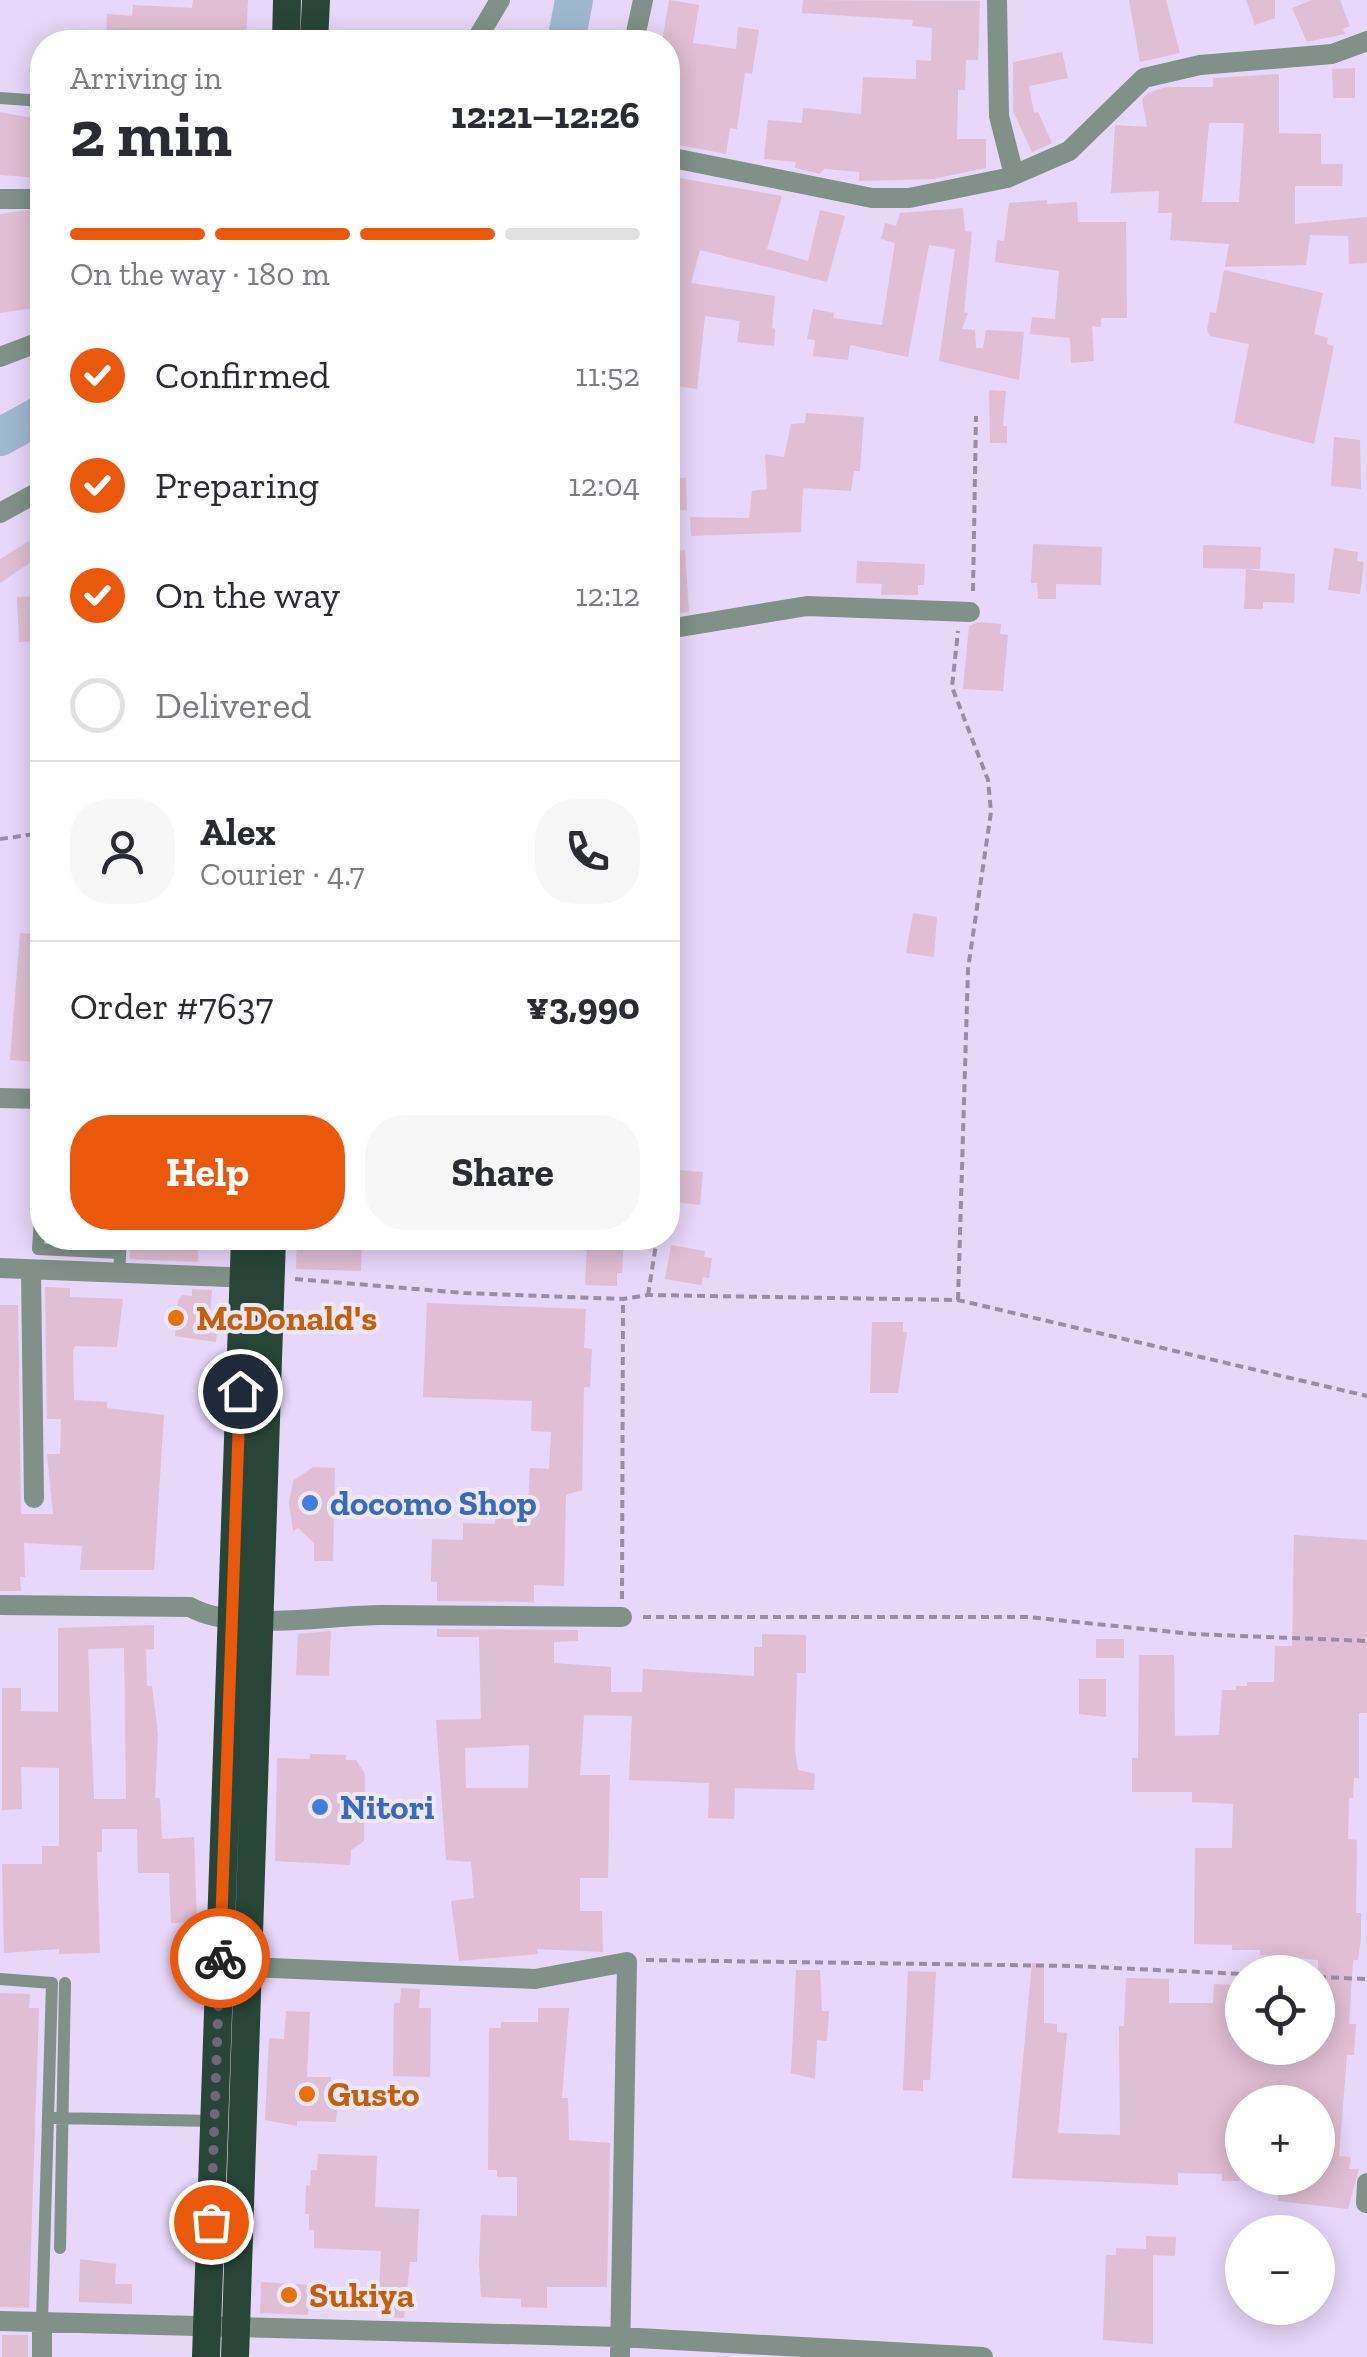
<!DOCTYPE html>
<meta charset="utf-8">
<style>
body{margin:0;font-family:"Zilla Slab",serif;background:#f7f7f7;color:#2b2b33;height:100vh;display:flex;flex-direction:column;font-size:38px;white-space:nowrap}
*{box-sizing:border-box;margin:0}
p{font-size:32px;color:#7c7c81}
.icon{flex:none;width:55px;height:55px;fill:none;stroke:currentColor;stroke-width:2;stroke-linecap:round;stroke-linejoin:round}
.map{position:relative;flex:1;overflow:hidden}
.drawer{position:absolute;left:30px;top:30px;width:650px;height:1220px;display:flex;flex-direction:column;background:#fff;border-radius:40px;box-shadow:0 5px 25px #0003}
.drawer>*{flex:none}
.controls{position:absolute;left:1225px;top:1955px;display:grid;gap:20px}
.controls a{display:grid;place-items:center;width:110px;height:110px;border-radius:50%;background:#fff;box-shadow:0 5px 25px #0003;font-size:50px}
.pin{position:absolute;display:grid;place-items:center;width:85px;height:85px;color:#fff;margin:-42px;border:5px solid #fff;border-radius:50%;box-shadow:0 2px 10px #0007}
.courier{position:absolute;display:grid;place-items:center;width:100px;height:100px;margin:-50px;border:8px solid #ea580c;border-radius:50%;background:#fff;color:#222;box-shadow:0 2px 12px #0007}
.head em{font-style:normal;font-weight:700}
.head div{display:flex;flex-direction:column-reverse}
.head{display:flex;align-items:center;justify-content:space-between;height:170px;padding:0 40px}
h1{font-size:65px;font-weight:700;line-height:75px}
.bar{display:grid;grid-template-columns:repeat(4,1fr);gap:15px 10px;align-content:center;height:120px;padding:0 40px}
.bar i{height:12px;border-radius:8px;background:#e1e1e2}
.bar .active{background:#ea580c}
.bar p{grid-column:span 4}
.line{display:flex;align-items:center;gap:25px;padding:0 40px;border-top:2px solid #e1e1e2}
.line div{flex:1}
.round{display:grid;place-items:center;flex:none;width:105px;height:105px;border-radius:40px;background:#f7f7f7}
ol{padding:0 40px;list-style:none}
li{display:flex;align-items:center;gap:30px;height:110px}
li p{margin-inline-start:auto}
li .icon{padding:10px;border-radius:50%;background:#ea580c;color:#fff;stroke-width:4}
li:last-child{color:#7c7c81}
li i{width:55px;height:55px;border:5px solid #e1e1e2;border-radius:50%}
.cta{display:flex;gap:20px;margin-top:auto;padding:20px 40px}
.cta a{flex:1;height:115px;border-radius:40px;background:#ea580c;color:#fff;font-size:40px;font-weight:700;line-height:115px;text-align:center}
.cta a+a{background:#f7f7f7;color:#2b2b33}
.map>svg:first-child{display:block}
</style>
<div class="map">
<svg width="1367" height="2357" viewBox="0 0 1367 2357">
<rect width="100%" height="100%" fill="#e7d7f8"/>
<g fill="none" stroke-linecap="round" stroke-linejoin="round">
<!-- river -->
<path stroke="#9fb8d1" stroke-width="38" d="M566,42L574,0
M0,437L42,414"/>
</g>
<!-- building -->
<path fill="#dfbfd3" fill-rule="evenodd" d="M193,0H248L246,42H106L107,14L132,16L133,5L192,8Z
M669,0L699,5L693,43L736,49L738,27L759,30L752,74L745,73L737,129L730,128L726,154L668,143V42H662Z
M803,0L980,1L978,60H966L965,90H958L957,139H986V168L933,179L859,181V172L824,169L820,174L795,168L796,162L764,159L768,120L802,123L803,108L861,114L863,77L916,79V60L931,61L932,28L912,26L913,20L802,13Z
M1129,0H1166L1180,53L1140,62Z
M1246,0H1275V18L1255,25Z
M1312,0H1340L1350,26L1343,29L1345,34L1307,42L1292,8Z
M1062,52L1068,78L1029,86L1034,113L1038,112L1052,143L1032,152L1013,111V62Z
M1355,68V98H1333L1332,69Z
M1279,74V133L1321,134V164H1343L1342,186H1295V224L1367,217V263L1349,264L1348,236L1310,235L1306,265L1225,267L1229,244L1170,240L1172,213H1158L1159,191L1111,193L1115,125L1147,127L1142,99L1148,93L1166,87H1213V78ZM1209,123H1244L1239,202H1202Z
M0,112L42,120V178L0,175Z
M668,176L782,196L767,249L808,261L820,210L845,216L827,282L700,250L691,283L775,296L772,328L775,329L774,346L737,342L740,321L705,316L697,389L668,385V231L674,206L668,204Z
M1047,200V204L1077,202L1078,222H1126L1127,318H1101V327L1092,326L1094,361L1071,363L1070,338L1030,334L1032,317L1055,319L1059,271L995,262L997,240L1004,241L1009,203Z
M42,208V230H35L32,251L39,297L34,298L35,308L0,313V214Z
M963,208L965,231L972,232L964,312L968,313L962,329L975,330L976,348H983L986,330L1024,332L1019,380L939,361L955,249L929,245L908,357L850,345L848,360L813,356L815,340L807,339L813,309L834,313L833,318L882,325L895,243L881,239L885,223L896,226L900,213Z
M1224,270L1323,293L1314,334L1328,338L1327,344L1334,346L1314,444L1234,423L1249,344L1210,336L1207,330L1210,312L1216,313Z
M989,390L1006,391L1003,426H1007V443H990Z
M806,413L864,417L860,471H854L851,491L803,488L801,532L691,536L690,517L749,518L752,491L767,489L765,454L784,457L791,424L805,423Z
M1334,437L1360,440L1361,489L1331,486Z
M686,478L687,510L668,511V479Z
M29,541L40,556L0,583V559Z
M1033,544L1102,547L1101,585L1056,584V599H1038L1037,583H1031Z
M1203,545L1261,547L1260,569L1203,568Z
M1334,548L1358,552L1357,561L1364,562L1360,594L1328,590Z
M685,550L689,612L668,615V551Z
M857,561L925,564L924,585H918V595H881L882,584L856,583Z
M1246,569L1295,574L1294,603L1263,602V609H1244Z
M42,596V641L19,642L17,597Z
M979,622L1001,624L1000,634L1008,635L1003,691L963,689L969,626Z
M913,913L937,917L934,957L906,953Z
M20,933L42,935L36,1062L10,1060Z
M679,1170L703,1172L700,1205L676,1202Z
M131,1238H199L198,1262L130,1259Z
M297,1238H362L361,1271L296,1269Z
M593,1238H624L622,1273H617V1286L585,1285L587,1245H592Z
M671,1245L705,1251L704,1257L712,1258L709,1278L703,1277L701,1285L665,1279Z
M45,1287L70,1288V1297L123,1299L117,1347L75,1346L73,1350L74,1400L107,1402V1408L164,1415L154,1570H80L82,1546L24,1543L25,1577H20L21,1591H0V1305H18L21,1514H53L47,1454H60L61,1419H47Z
M192,1289L212,1290L210,1315H218L216,1342L175,1336L178,1301L182,1295L192,1296Z
M427,1303L586,1309L584,1348L592,1349L590,1387H584L582,1490L566,1495L564,1586L534,1585V1602L437,1601V1582H431L432,1539L463,1540V1523L495,1524L496,1505L528,1502L530,1468L549,1469L551,1432L531,1431L532,1401L423,1397Z
M872,1322H903V1332H907L898,1393H870Z
M313,1467L335,1468L333,1561H314V1543L298,1528L293,1531L289,1503L293,1481Z
M1294,1535L1367,1540V1713H1359V1778H1354L1353,1798H1349L1348,1839L1357,1840L1356,1913H1361V1938L1358,1960H1353L1349,2024H1356L1354,2055H1347L1339,2156L1351,2157L1349,2169H1359L1348,2209L1278,2201L1280,2178H1318V2102H1242V2174L1239,2181H1222V2174L1178,2173V2185L1012,2178L1032,1963L1044,1964V2023L1057,2024V2032L1067,2033L1058,2133L1120,2135L1119,2026H1124L1126,1978L1169,1979V2003H1213L1214,1984L1236,1985L1235,2003L1242,2004V2048H1318V1960L1260,1955V1950H1232V1945L1194,1944L1195,1848H1232L1233,1804L1192,1802V1792H1132V1758H1138L1139,1655H1174L1175,1736L1219,1735L1222,1690H1236V1686H1247V1682H1274L1275,1646H1292Z
M154,1625V1649L146,1650L147,1686H152L158,1734L155,1798H160L162,1839L194,1837L197,1922L171,1923L169,1873H138L137,1829H102V1852H97L100,1953L59,1954V1949L4,1953L2,1864H42V1846H59V1768L21,1767L22,1809L2,1810V1688H21V1711L58,1712V1628ZM124,1648L126,1799H94L88,1649Z
M437,1629L578,1630V1641L554,1642V1663L611,1667V1692H642L643,1669L754,1676V1647H762V1634L806,1635V1673H797L795,1750L798,1770L815,1774L814,1790L735,1788L734,1819L708,1818L709,1783L629,1780L632,1716L584,1715L580,1775H610L608,1878H580V1911H602L603,1952L537,1949L538,1954L459,1961L451,1901L474,1898L471,1862L446,1860L436,1720L481,1719L479,1637H437ZM529,1745L528,1788H466L465,1748Z
M331,1631L329,1676L296,1675L298,1634Z
M1096,1639H1124V1658H1096Z
M1079,1679H1106V1717L1079,1714Z
M310,1754L346,1755V1760H356L365,1774L364,1841L351,1850L350,1865L275,1861L277,1758L310,1759Z
M796,1970H820L822,2011H829L827,2041L817,2040L815,2079L791,2073Z
M908,1971L936,1972L930,2080H923V2091L903,2090Z
M401,1988L420,1989L419,2008H431L430,2077L393,2076L394,2003H400Z
M0,1993L30,1994L29,2008H39L29,2308L0,2307Z
M538,2008H569L562,2098H568L569,2140L610,2143L607,2287H547V2308L521,2307V2299L481,2297L479,2263L481,2215L517,2216V2177H497V2170H488L489,2028H501V2022H538Z
M286,2011L310,2012L307,2077H331L330,2095L338,2096L336,2122L297,2121V2126L265,2120L269,2038L284,2039Z
M318,2154L377,2156L375,2207L419,2209L417,2262H410L404,2318L384,2317V2312H378L381,2251L314,2248V2230H309V2214H305L306,2185L310,2186L311,2170H317Z
M1146,2236L1176,2237L1175,2256L1153,2255V2344L1103,2340L1106,2255H1116V2248L1146,2249Z
M80,2259L116,2264L115,2284H132V2304L79,2302Z
M261,2282L309,2285L308,2315L260,2313Z
M2,2335H28V2357H2Z"/>
<g fill="none" stroke-linecap="round" stroke-linejoin="round">
<!-- path -->
<path stroke="#998da6" stroke-width="4" stroke-dasharray="8 5" stroke-linecap="butt" d="M973,591L976,416
M0,839L42,833
M668,1134L671,1149L668,1173
M295,1279L464,1293L623,1299L648,1295L958,1300L1367,1396
M648,1295L657,1238
M958,1300L968,969L991,812L988,780L952,687L958,631
M622,1599L623,1299
M643,1617H1028L1193,1634L1367,1641
M646,1960L1074,1966L1242,1974
M1318,1977L1367,1979"/>
<!-- service -->
<path stroke="#819089" stroke-width="12" d="M0,98L42,101
M42,1189L38,1249L120,1253
M119,1274L121,1238
M0,1979L52,1983L42,2322
M55,2118L214,2121
M60,2248L65,1983"/>
<!-- minor -->
<path stroke="#819089" stroke-width="20" d="M997,0L999,116L1014,175
M475,42L500,0
M634,42L643,0
M668,157L872,198H909L1007,178L1069,151L1144,78L1200,65L1332,54L1367,41
M0,199H33
M0,357L42,341
M0,513L42,490
M668,629L807,606L970,612
M0,1098L42,1099
M0,1268L253,1278
M31,1271L34,1498
M0,1605L190,1607C236,1633 328,1615 381,1615C462,1615 542,1616 622,1617
M250,1967L535,1979L627,1962L620,2357
M1366,2203L1367,2183
M0,2321L620,2337L983,2357
M42,2322V2357"/>
<!-- trunk -->
<path stroke="#274638" stroke-width="28" d="M286,42L287,0
M314,42L316,0
M206,2357L245,1238
M235,2357L272,1238"/>
</g>
<g fill="none" stroke-linecap="round" stroke-linejoin="round">
<!-- done -->
<path stroke="#6f667a" stroke-width="10" stroke-dasharray="0 18" d="M211,2222L220,1958"/>
<!-- route -->
<path stroke="#ea580c" stroke-width="12" d="M220,1958L240,1391"/>
</g>
<!-- markers -->
<g fill="#e8710a" stroke="#f1e7fb" stroke-width="4">
<circle cx="176" cy="1318" r="10"/>
<circle cx="307" cy="2094" r="10"/>
<circle cx="289" cy="2295" r="10"/>
</g>
<g fill="#3f7fe0" stroke="#f1e7fb" stroke-width="4">
<circle cx="310" cy="1503" r="10"/>
<circle cx="320" cy="1807" r="10"/>
</g>
<g text-anchor="middle" stroke-width="8" stroke-linejoin="round" paint-order="stroke">
<!-- food labels -->
<g font-size="35" font-weight="bold" fill="#c56008" stroke="#f1e7fb" text-anchor="start">
<text x="196" y="1330">McDonald's</text>
<text x="327" y="2106">Gusto</text>
<text x="309" y="2307">Sukiya</text>
</g>
<!-- shop labels -->
<g font-size="35" font-weight="bold" fill="#366cbe" stroke="#f1e7fb" text-anchor="start">
<text x="330" y="1515">docomo Shop</text>
<text x="340" y="1819">Nitori</text>
</g>
</g>
</svg>
<div class="controls">
<a><svg class="icon" aria-label="locate" viewBox="0 0 24 24"><circle cx="12" cy="12" r="6"/><path d="M12 2v4M12 18v4M2 12h4M18 12h4"/></svg></a>
<a>+</a>
<a>−</a>
</div>
<div class="pin" style="left:211px;top:2222px;background:#ea580c"><svg class="icon" aria-label="bag" viewBox="0 0 24 24"><path d="M5 8h14l-1 12H6zM9 8a3 3 0 0 1 6 0"/></svg></div>
<div class="pin" style="left:240px;top:1391px;background:#1f2937"><svg class="icon" aria-label="home" viewBox="0 0 24 24"><path d="M3 11l9-7 9 7M6 9v11h12V9"/></svg></div>
<div class="courier" style="left:220px;top:1958px"><svg class="icon" aria-label="bike" viewBox="0 0 24 24"><circle cx="6" cy="16" r="4"/><circle cx="18" cy="16" r="4"/><path d="M6 16l4-8h5l3 8M10 8l3 8H6M13 5h3"/></svg></div>
<section class="drawer">
<div class="head"><div><h1>2 min</h1><p>Arriving in</p></div><em>12:21–12:26</em></div>
<div class="bar"><i class="active"></i><i class="active"></i><i class="active"></i><i></i><p>On the way · 180 m</p></div>
<ol>
<li><svg class="icon" aria-label="check" viewBox="0 0 24 24"><path d="M5 12l5 5 9-10"/></svg>Confirmed<p>11:52</p></li>
<li><svg class="icon" aria-label="check" viewBox="0 0 24 24"><path d="M5 12l5 5 9-10"/></svg>Preparing<p>12:04</p></li>
<li><svg class="icon" aria-label="check" viewBox="0 0 24 24"><path d="M5 12l5 5 9-10"/></svg>On the way<p>12:12</p></li>
<li><i></i>Delivered</li>
</ol>
<div class="line" style="height:180px"><a class="round"><svg class="icon" aria-label="person" viewBox="0 0 24 24"><circle cx="12" cy="8" r="4"/><path d="M4 21q1-7 8-7t8 7"/></svg></a><div><b>Alex</b><p>Courier · 4.7</p></div><a class="round"><svg class="icon" aria-label="phone" viewBox="0 0 24 24"><path d="M5 4h4l2 5-3 2q2 4 5 5l2-3 5 2v4C11 20 4 13 5 4z"/></svg></a></div>
<div class="line" style="height:130px"><div>Order #7637</div><b>¥3,990</b></div>
<div class="cta"><a>Help</a><a>Share</a></div>
</section>
</div>
